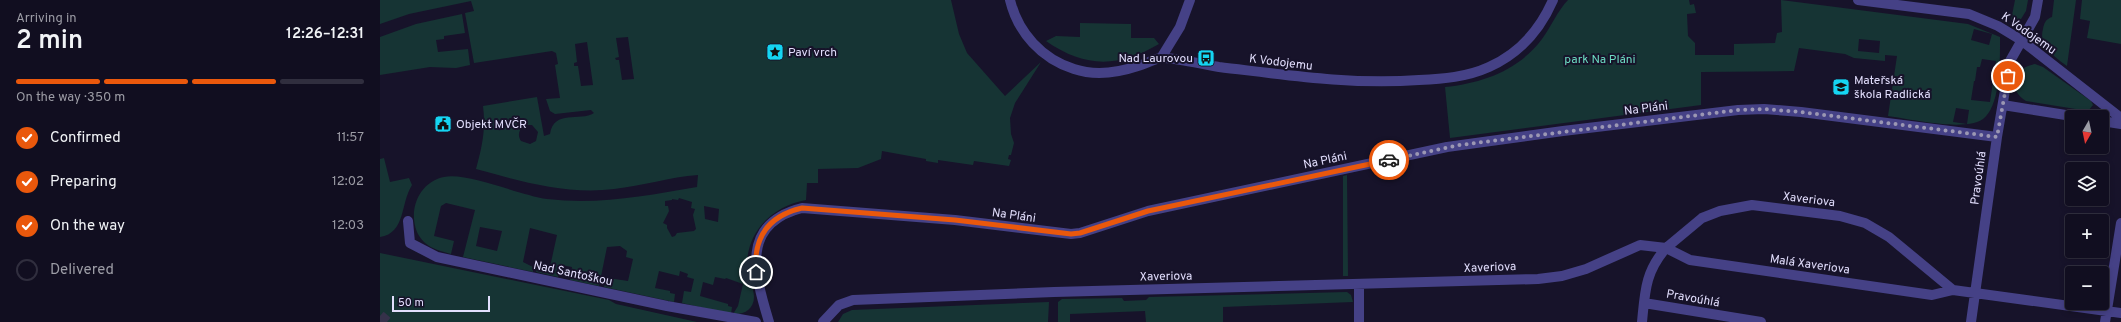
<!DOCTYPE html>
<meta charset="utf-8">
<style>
body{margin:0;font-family:Overpass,sans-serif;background:#1a1729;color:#f1f3f6;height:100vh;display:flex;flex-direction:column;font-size:15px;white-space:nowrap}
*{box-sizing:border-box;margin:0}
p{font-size:13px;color:#9c9ca5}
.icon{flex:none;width:22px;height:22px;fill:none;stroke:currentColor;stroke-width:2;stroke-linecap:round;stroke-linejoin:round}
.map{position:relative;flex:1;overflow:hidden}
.sheet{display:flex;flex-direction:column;background:#110e20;width:380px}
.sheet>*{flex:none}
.needle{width:26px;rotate:189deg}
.fabs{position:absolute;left:1685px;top:110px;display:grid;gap:8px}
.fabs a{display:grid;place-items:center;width:44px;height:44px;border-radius:4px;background:#110e20;box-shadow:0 2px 6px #0003,0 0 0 1px #302e3e;font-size:20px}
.scale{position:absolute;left:12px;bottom:10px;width:98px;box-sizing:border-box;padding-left:4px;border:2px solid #e2defd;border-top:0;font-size:11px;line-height:14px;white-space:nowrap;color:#e2defd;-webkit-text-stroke:3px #17132a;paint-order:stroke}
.pin{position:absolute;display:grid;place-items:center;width:34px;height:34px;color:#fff;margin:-17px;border:2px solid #fff;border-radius:50%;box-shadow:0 1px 4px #0007}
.courier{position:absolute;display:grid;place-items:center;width:40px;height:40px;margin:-20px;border:3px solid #ea580c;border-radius:50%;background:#fff;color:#222;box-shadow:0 1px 5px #0007}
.headline em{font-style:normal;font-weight:600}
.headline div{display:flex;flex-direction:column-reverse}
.headline{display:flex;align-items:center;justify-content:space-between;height:68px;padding:0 16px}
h1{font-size:26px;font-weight:600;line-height:30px}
.bar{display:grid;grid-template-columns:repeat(4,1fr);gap:6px 4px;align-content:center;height:48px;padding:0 16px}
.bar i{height:5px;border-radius:3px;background:#302e3e}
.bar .active{background:#ea580c}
.bar p{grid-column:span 4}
ol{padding:0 16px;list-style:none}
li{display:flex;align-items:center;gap:12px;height:44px}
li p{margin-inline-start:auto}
li .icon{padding:4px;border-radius:50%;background:#ea580c;color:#fff;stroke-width:4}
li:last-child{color:#9c9ca5}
li i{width:22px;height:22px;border:2px solid #302e3e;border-radius:50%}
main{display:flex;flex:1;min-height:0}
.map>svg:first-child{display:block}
</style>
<main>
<section class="sheet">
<div class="headline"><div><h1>2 min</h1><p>Arriving in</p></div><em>12:26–12:31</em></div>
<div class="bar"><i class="active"></i><i class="active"></i><i class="active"></i><i></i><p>On the way · 350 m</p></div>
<ol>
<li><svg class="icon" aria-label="check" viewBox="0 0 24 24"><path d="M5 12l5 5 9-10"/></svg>Confirmed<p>11:57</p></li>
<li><svg class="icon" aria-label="check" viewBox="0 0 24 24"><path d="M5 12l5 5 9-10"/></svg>Preparing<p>12:02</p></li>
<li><svg class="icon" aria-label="check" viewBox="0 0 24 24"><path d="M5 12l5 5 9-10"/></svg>On the way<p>12:03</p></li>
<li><i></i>Delivered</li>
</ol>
</section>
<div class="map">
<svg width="1741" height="322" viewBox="0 0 1741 322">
<rect width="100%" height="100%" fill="#17132a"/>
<!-- green -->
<path fill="#163434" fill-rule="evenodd" d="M0,0H571L579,34L587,53L625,96L661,62L635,103L630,118L631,134L634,143L631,155H629L628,159L631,160L629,166L594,161L593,165L558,160V163L546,161V159L502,151L501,159L478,168L438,169V183H427L426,200C393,206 366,231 367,268C368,278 374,288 374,297C374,309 364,315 353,314L358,306L363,284L346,278L345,279L335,277L333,285L323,282L320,296L348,304V306L352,307L351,314L302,303L304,291L311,292L314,279L307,277L308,274L300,271L299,276L279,271L275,288L290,291V293L295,294L294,302L224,287L228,278L248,281L253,259L246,257L247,251L240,246L227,247L219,286L190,280L192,267L181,265L178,277L156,272L157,269L163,266L170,267L177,235L150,228L143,262L153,267V272L83,257L95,210L66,203L61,206L60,210L54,236L74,241L71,254C57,250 44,247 37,232C28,210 39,182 64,177C87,172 139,195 167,199C218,205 266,196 317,187L318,175C290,177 262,186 234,189C187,195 140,181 96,169C102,147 106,129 103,106L157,97L164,136L170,134C174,109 200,122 214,113L211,110L175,114L170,111L166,99L180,98L175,65L178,64L176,53L172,51L94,63L85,13L94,11L91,1L29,14L0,24ZM248,37L254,79L242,80L239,60H236L235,58L239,57L236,38ZM207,42L213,85L201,86L198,66H194V63L197,62L195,44ZM145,125H152L158,132L156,141L150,144L141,141C137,135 139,129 145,125ZM299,198L312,202L311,208L315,209L313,215L316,229L314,231L297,233L295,236L292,237L287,228V225L283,223L289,211L288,206H285V201L292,200V199L298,200ZM324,206L339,209L338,222L325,219ZM100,227L122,231L117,251L96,246Z
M1188,0H1309L1310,5L1314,4L1316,13L1307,14L1308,36L1315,43V55H1354V44L1395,43L1397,33L1402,32L1401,0L1588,24L1620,37C1620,58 1621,106 1603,119C1584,132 1531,119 1508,116L1517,56L1505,55V61L1474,58L1465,54L1419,48L1414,71L1321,72V105L1070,138L1065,87C1103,83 1139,70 1162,39C1171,27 1178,10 1188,0ZM1594,29L1612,34L1609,45L1591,40ZM1479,39L1500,41L1499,53L1478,51ZM1602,59L1616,61L1610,102L1591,100L1594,81H1595L1597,67H1600ZM1576,108L1589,110L1587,124L1573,122Z
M1635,0H1648L1646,11L1641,19L1631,20Z
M1674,0H1696L1687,66C1675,57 1658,46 1663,29C1664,23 1666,19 1672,17Z
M1702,0H1741V44L1707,38L1710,21L1700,19Z
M82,14L85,33L64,36V39L56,40L58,52L88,49L90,65L76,68L50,67L0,75V37L36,24Z
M700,23L751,24V38H774L779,44C738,68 705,68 666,41L676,36L700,37Z
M1655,64L1663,67L1711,101L1713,105L1708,111L1646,101C1626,88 1633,68 1655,64Z
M4,158L10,182L29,178L32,185C20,204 26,233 0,237V159Z
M967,175L968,276H963V176Z
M0,253L229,300L236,304L317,322H0Z
M967,292L971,295L973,302L843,307V322H766L765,311L690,314V322H678V302L682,299L742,298L744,301L766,300L769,297Z
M669,302L668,322H458L463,314L472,310Z"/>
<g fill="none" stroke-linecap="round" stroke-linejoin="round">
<!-- trunk-tunnel -->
<path stroke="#35314a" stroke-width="11" stroke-dasharray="11 5.5" stroke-linecap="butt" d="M0,316L7,322"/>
<!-- minor -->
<path stroke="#454186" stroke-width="10" d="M630,0C638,33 662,59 694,69C715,76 737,73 758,66C765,64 774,59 781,58C794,57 825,65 839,67C907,75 971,85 1039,80C1063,79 1087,77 1109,67C1138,54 1160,30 1173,0
M1478,0L1589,14L1618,26L1641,40L1741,118
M781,58L800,27L810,0
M1623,105L1698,117
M1722,121L1741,124
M28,221L30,243L57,257L287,306L376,322
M979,285V322
M1264,303L1381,322
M389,322C375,275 359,224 422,208L575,220L691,234L700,233L768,211L1067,147L1183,131L1358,110L1384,109L1421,112L1617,137
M443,322L459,305L473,300L674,292L1158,279L1182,276L1206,269L1260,245L1286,248L1322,218L1340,211L1372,205L1460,216L1485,223L1509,237L1573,290L1741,313
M1262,322C1265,292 1265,272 1286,248L1310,260L1552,295L1573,290
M1591,322L1617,137L1630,61L1655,17L1658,0
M1725,322L1741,223"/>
</g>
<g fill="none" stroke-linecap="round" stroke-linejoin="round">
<!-- done -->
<path stroke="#9b97b3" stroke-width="4" stroke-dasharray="0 7.2" d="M1009,160L1080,145L1358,110L1384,109L1421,112L1617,137L1628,76"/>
<!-- route -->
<path stroke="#ea580c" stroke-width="5" d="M376,272C373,237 388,216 422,208L575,220L691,234L700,233L768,211L1009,160"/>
</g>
<!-- icons -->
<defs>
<g id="sight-square" transform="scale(0.9)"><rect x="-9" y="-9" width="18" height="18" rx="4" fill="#15d5f2" stroke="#17132a"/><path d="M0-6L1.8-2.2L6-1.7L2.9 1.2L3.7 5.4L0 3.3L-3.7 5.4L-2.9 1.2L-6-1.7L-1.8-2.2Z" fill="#111"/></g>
<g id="bus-square" transform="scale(0.9)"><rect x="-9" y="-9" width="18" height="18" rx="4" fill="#15d5f2" stroke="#17132a"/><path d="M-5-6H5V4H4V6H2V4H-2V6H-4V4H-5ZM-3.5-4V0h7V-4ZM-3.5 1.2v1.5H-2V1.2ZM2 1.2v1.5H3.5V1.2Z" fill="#111"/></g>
<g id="school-square" transform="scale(0.9)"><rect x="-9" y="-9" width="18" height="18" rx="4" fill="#15d5f2" stroke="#17132a"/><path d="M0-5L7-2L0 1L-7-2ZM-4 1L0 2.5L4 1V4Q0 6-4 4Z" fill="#111"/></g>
<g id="civic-square" transform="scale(0.9)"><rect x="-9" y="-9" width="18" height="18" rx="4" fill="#15d5f2" stroke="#17132a"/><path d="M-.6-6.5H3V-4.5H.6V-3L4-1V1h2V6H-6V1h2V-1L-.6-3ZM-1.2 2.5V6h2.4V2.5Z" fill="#111"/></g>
</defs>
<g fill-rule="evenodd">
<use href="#sight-square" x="395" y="52"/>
<use href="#bus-square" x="826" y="58"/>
<use href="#school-square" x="1461" y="87"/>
<use href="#civic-square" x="63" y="124"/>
</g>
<g text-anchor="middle" stroke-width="4" stroke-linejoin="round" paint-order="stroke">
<!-- street labels -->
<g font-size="12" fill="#e2defd" stroke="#17132a">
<text transform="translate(1649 33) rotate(35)" y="4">K Vodojemu</text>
<text transform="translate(901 62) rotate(7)" y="4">K Vodojemu</text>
<text transform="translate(1266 108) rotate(-7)" y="4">Na Pláni</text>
<text transform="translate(945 160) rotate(-12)" y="4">Na Pláni</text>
<text transform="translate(1598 178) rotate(-82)" y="4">Pravoúhlá</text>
<text transform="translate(1429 199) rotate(7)" y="4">Xaveriova</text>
<text transform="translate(634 215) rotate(8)" y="4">Na Pláni</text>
<text transform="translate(1430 264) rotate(8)" y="4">Malá Xaveriova</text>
<text transform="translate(1110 267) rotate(-2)" y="4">Xaveriova</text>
<text transform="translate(193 273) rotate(12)" y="4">Nad Santoškou</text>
<text transform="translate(786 276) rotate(-1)" y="4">Xaveriova</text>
<text transform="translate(1313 298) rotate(10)" y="4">Pravoúhlá</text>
</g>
<!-- poi labels -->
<g font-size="12" fill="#e2defd" stroke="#17132a" text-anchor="start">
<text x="408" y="56">Paví vrch</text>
<text x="813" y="62" text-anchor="end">Nad Laurovou</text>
<text x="1474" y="84">Mateřská<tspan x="1474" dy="14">škola Radlická</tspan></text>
<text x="76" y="128">Objekt MVČR</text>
</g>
<!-- park labels -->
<g font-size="12" fill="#6cdbc2" stroke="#17132a">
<text x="1220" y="63">park Na Pláni</text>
</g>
</g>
</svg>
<div class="fabs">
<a><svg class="needle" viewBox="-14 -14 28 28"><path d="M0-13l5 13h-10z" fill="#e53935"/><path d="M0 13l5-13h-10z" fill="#9c9ca5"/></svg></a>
<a><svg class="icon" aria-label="layers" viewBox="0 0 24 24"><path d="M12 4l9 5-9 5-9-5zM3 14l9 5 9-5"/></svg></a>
<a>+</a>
<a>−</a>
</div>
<div class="scale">50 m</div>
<div class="pin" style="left:1628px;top:76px;background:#ea580c"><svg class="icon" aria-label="bag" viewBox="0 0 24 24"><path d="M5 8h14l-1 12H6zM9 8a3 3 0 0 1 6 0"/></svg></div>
<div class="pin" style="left:376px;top:272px;background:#1f2937"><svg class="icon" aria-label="home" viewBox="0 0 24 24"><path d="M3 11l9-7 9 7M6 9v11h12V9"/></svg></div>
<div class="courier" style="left:1009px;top:160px"><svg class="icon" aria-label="car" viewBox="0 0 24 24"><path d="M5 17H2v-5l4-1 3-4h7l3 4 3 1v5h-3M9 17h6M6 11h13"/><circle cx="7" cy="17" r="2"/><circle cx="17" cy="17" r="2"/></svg></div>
</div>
</main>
